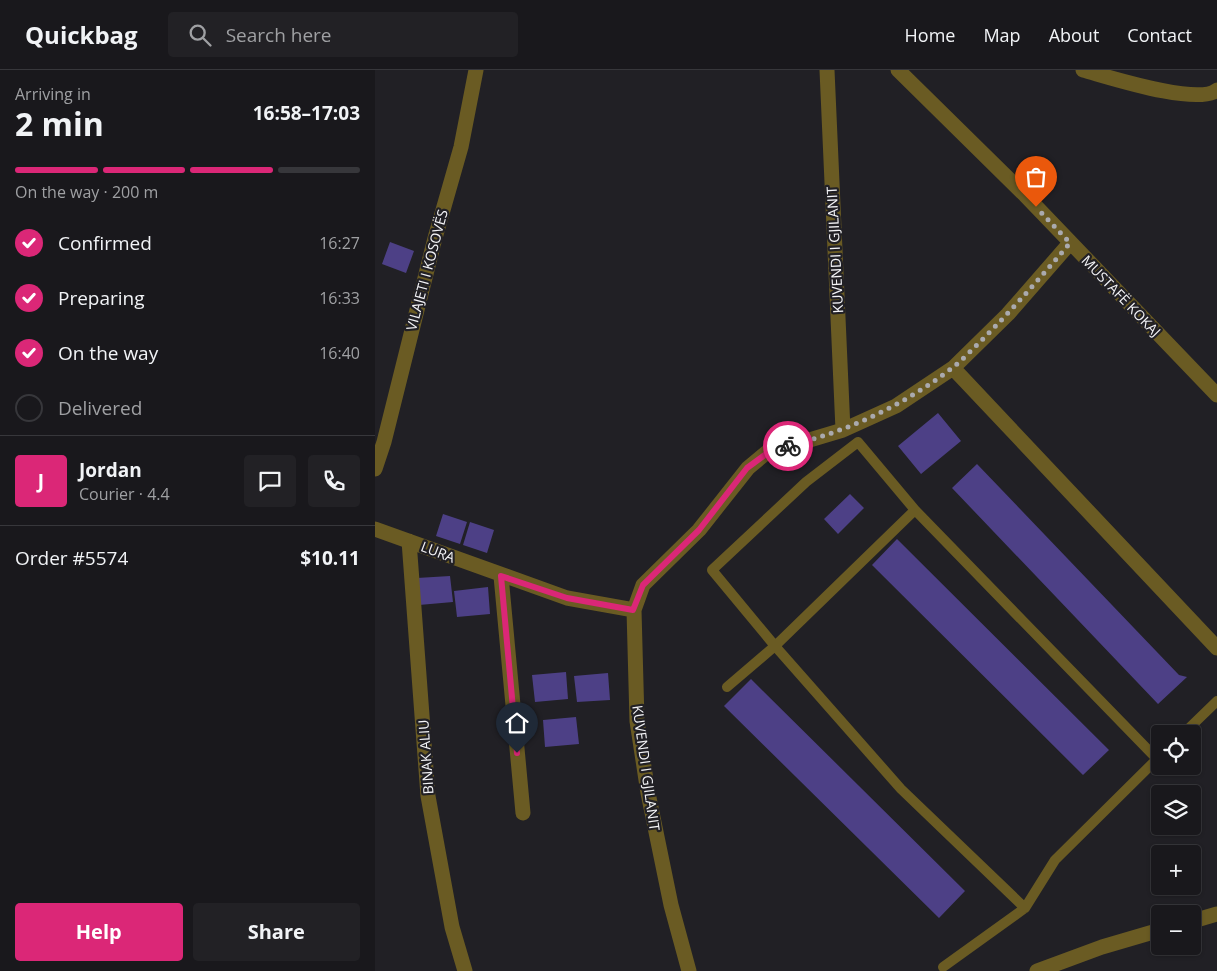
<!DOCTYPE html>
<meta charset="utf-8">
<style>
body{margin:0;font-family:"Open Sans",sans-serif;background:#222125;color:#f1f3f6;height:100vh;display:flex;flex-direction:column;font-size:19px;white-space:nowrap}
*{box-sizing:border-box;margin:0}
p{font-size:16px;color:#9fa0a3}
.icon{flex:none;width:28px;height:28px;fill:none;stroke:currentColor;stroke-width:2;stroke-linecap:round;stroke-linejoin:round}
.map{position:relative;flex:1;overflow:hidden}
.drawer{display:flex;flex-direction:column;background:#19181c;width:375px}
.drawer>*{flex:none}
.fabs{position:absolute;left:776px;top:655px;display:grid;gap:10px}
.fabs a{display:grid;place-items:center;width:50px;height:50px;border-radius:5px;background:#19181c;box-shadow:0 1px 4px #0004,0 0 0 1px #37373b;font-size:25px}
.pin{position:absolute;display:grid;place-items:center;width:42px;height:42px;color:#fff;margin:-51px -21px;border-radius:50% 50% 50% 0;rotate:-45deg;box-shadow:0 0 5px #0007}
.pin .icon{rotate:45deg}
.courier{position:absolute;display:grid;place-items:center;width:50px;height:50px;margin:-25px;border:4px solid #db2777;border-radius:50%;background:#fff;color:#222;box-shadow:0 1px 6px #0007}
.headline em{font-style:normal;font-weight:700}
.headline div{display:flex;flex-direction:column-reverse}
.headline{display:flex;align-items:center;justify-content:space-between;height:85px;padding:0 15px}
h1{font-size:32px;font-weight:700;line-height:38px}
.bar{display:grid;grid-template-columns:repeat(4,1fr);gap:8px 5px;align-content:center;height:60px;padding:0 15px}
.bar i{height:6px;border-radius:4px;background:#37373b}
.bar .on{background:#db2777}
.bar p{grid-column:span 4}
.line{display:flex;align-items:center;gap:12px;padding:0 15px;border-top:1px solid #37373b}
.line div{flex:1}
.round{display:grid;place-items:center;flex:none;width:52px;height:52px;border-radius:5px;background:#222125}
ol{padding:0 15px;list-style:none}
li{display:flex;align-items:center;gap:15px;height:55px}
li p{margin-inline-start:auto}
li .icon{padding:5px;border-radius:50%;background:#db2777;color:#fff;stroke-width:4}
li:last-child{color:#9fa0a3}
li i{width:28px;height:28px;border:2px solid #37373b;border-radius:50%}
.action{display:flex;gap:10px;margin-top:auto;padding:10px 15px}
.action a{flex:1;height:58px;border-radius:5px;background:#db2777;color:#fff;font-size:20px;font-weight:700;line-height:58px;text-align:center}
.action a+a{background:#222125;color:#f1f3f6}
header{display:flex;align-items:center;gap:30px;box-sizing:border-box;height:70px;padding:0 25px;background:#19181c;border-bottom:1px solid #37373b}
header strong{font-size:24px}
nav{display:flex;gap:28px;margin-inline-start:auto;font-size:18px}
.search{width:350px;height:45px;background:#222125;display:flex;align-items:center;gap:12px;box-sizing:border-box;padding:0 18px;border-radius:5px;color:#9fa0a3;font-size:19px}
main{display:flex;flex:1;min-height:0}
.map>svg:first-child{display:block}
</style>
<header>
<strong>Quickbag</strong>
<div class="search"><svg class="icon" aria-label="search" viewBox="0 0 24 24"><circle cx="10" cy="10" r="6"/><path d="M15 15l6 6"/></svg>Search here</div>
<nav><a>Home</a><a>Map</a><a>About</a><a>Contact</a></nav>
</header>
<main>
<section class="drawer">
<div class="headline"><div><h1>2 min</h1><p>Arriving in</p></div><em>16:58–17:03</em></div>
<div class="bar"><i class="on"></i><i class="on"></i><i class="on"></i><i></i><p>On the way · 200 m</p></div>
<ol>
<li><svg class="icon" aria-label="check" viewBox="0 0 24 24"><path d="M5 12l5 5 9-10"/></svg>Confirmed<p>16:27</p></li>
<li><svg class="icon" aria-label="check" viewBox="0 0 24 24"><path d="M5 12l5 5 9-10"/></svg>Preparing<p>16:33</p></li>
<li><svg class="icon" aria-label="check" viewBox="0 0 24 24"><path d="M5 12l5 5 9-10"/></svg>On the way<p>16:40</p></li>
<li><i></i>Delivered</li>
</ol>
<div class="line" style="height:90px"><b class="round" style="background:#db2777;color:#fff">J</b><div><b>Jordan</b><p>Courier · 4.4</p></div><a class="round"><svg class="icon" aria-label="chat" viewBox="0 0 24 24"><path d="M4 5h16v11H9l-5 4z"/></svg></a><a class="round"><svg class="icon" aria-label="phone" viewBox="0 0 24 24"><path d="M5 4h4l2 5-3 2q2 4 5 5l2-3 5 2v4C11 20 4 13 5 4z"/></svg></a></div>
<div class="line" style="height:65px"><div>Order #5574</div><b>$10.11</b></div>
<div class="action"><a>Help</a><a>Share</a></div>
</section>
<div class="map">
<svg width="842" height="901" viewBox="0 0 842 901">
<rect width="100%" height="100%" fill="#212025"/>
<!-- building -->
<path fill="#4d4086" d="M15,172L39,181L31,203L7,194Z
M563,343L586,371L546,404L523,376Z
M602,394L804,605L812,607L783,634L577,418Z
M475,424L489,438L463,464L449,449Z
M68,444L92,452L85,474L61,466Z
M95,452L119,460L112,483L88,475Z
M522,469L734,680L708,705L497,495Z
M75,506L78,532L44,535L42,508Z
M113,517L115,544L82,547L79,521Z
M191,602L193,629L160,632L157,605Z
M233,603L235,630L202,632L199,606Z
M376,609L590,821L564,848L349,636Z
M201,647L204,674L170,677L168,650Z"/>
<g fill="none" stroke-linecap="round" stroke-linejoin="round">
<!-- lane -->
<path stroke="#6a5b23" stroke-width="10" d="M352,617L400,576L337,500L431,412L483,372L540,440
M808,664L842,631
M650,838L526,719L400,576L540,440L782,689
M568,897L650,838L680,790L785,686"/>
<!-- street -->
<path stroke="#6a5b23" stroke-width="15" d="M452,0L468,360
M523,0L650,125L842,325
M708,0C734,7 822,36 842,20
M578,298L842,578
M0,399L9,372L60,168L86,77L101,0
M0,459L192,528L259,540
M34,471L53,726L77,857L90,901
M126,506L148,743
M818,851L842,844
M314,901L296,835L273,723L262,651L259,540L268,515L324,460L373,398L391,383L468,360L521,336L578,298L633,244L695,173
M662,901L727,877L785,860"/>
</g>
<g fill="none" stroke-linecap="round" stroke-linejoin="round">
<!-- done -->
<path stroke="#aaaaae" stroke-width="5" stroke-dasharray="0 9" d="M413,376C473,361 528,336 577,298C587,291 596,280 605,272C637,240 666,207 695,173L661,137"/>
<!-- route -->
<path stroke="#db2777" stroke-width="6" d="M142,683L126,506L192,528L258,540L268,515L324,460L372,398L391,384L413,376"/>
</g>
<g text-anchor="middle" stroke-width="4.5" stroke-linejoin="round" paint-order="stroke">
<!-- street labels -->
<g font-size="14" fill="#f4f4f7" stroke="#212025">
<text transform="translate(460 180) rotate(-93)" y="5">KUVENDI I GJILANIT</text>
<text transform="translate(52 200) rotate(-75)" y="5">VILAJETI I KOSOVËS</text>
<text transform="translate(746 226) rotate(46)" y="5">MUSTAFË KOKAJ</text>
<text transform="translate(63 482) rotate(21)" y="5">LURA</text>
<text transform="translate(51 687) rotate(-94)" y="5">BINAK ALIU</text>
<text transform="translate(271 698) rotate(82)" y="5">KUVENDI I GJILANIT</text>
</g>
</g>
</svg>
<div class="fabs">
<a><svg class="icon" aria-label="locate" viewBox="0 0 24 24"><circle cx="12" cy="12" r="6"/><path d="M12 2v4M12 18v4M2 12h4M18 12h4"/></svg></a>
<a><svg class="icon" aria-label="layers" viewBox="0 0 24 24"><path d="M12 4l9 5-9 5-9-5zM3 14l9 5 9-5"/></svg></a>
<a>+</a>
<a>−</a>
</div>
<div class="pin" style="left:661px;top:137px;background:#ea580c"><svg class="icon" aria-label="bag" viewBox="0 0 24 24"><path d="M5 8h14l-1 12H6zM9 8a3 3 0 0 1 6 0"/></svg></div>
<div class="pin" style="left:142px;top:683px;background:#1f2937"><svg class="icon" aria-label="home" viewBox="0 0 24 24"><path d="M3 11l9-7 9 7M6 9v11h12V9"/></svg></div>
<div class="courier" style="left:413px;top:376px"><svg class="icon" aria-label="bike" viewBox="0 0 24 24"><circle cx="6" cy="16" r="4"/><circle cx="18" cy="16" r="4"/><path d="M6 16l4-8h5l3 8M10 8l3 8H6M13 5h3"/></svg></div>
</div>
</main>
